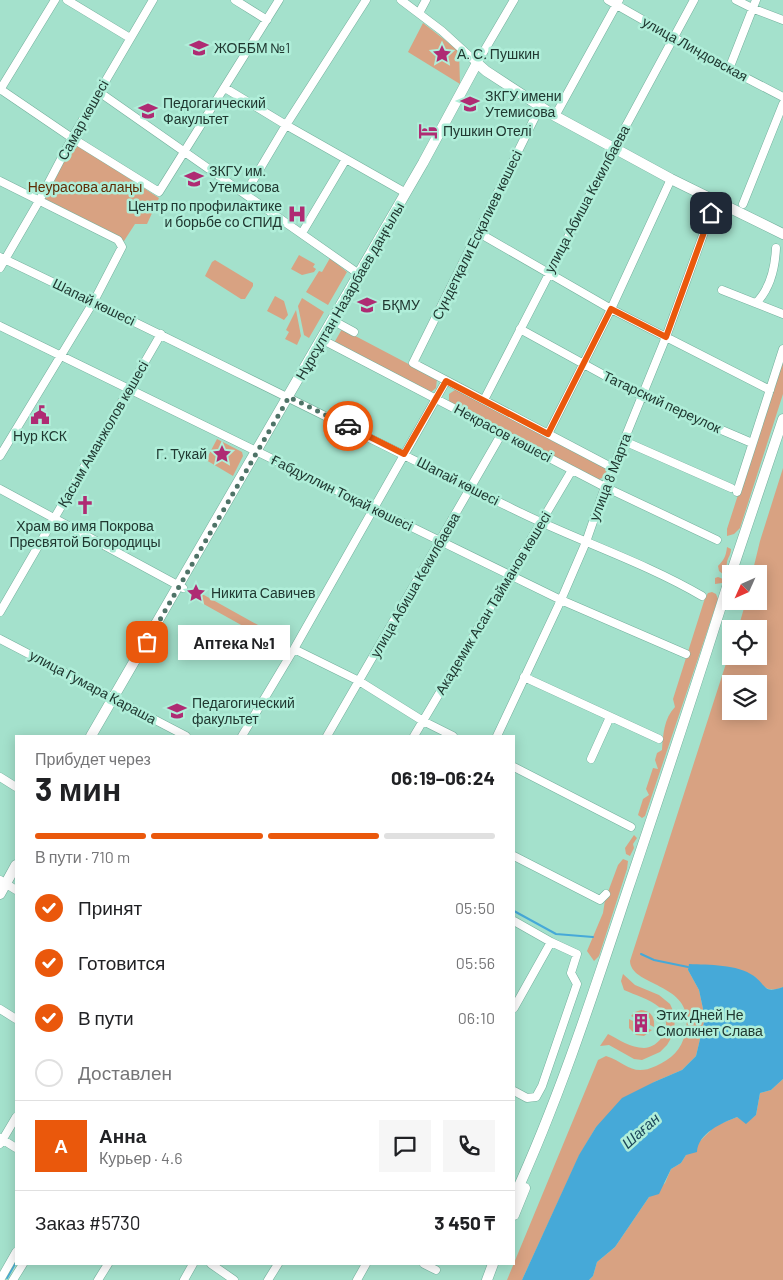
<!DOCTYPE html>
<html lang="ru">
<meta charset="utf-8">
<style>
body{margin:0;font-family:Barlow,sans-serif;background:#f6f6f6;color:#202124;height:100vh;display:flex;flex-direction:column;font-size:19px;white-space:nowrap}
*{box-sizing:border-box;margin:0}
p{font-size:16px;color:#757577}
.icon{flex:none;width:28px;height:28px;fill:none;stroke:currentColor;stroke-width:2;stroke-linecap:round;stroke-linejoin:round}
.map{position:relative;flex:1;overflow:hidden}
.details{position:absolute;left:15px;top:735px;width:500px;height:530px;display:flex;flex-direction:column;background:#fff;border-radius:0px;box-shadow:0 2px 12px #0003}
.details>*{flex:none}
.needle{width:32px;rotate:225deg}
.fabs{position:absolute;left:722px;top:565px;display:grid;gap:10px}
.fabs a{display:grid;place-items:center;width:45px;height:45px;border-radius:0px;background:#fff;box-shadow:0 2px 12px #0003;font-size:25px}
.pin{position:absolute;display:grid;place-items:center;width:42px;height:42px;color:#fff;margin:-21px;border-radius:10px;box-shadow:0 2px 8px #0006}
.courier{position:absolute;display:grid;place-items:center;width:50px;height:50px;margin:-25px;border:4px solid #ea580c;border-radius:50%;background:#fff;color:#222;box-shadow:0 1px 6px #0007}
.bubble{position:absolute;height:35px;border-radius:0px;background:#fff;box-shadow:0 2px 12px #0003;font-size:16px;font-weight:700;line-height:35px;text-align:center}
.overview em{font-style:normal;font-weight:700}
.overview div{display:flex;flex-direction:column-reverse}
.overview{display:flex;align-items:center;justify-content:space-between;height:85px;padding:0 20px}
h1{font-size:32px;font-weight:700;line-height:38px}
.bar{display:grid;grid-template-columns:repeat(4,1fr);gap:8px 5px;align-content:center;height:60px;padding:0 20px}
.bar i{height:6px;border-radius:4px;background:#e0e0e0}
.bar .active{background:#ea580c}
.bar p{grid-column:span 4}
.line{display:flex;align-items:center;gap:12px;padding:0 20px;border-top:1px solid #e0e0e0}
.line div{flex:1}
.round{display:grid;place-items:center;flex:none;width:52px;height:52px;border-radius:0px;background:#f6f6f6}
ol{padding:0 20px;list-style:none}
li{display:flex;align-items:center;gap:15px;height:55px}
li p{margin-inline-start:auto}
li .icon{padding:5px;border-radius:50%;background:#ea580c;color:#fff;stroke-width:4}
li:last-child{color:#757577}
li i{width:28px;height:28px;border:2px solid #e0e0e0;border-radius:50%}
.map>svg:first-child{display:block}
</style>
<div class="map">
<svg width="783" height="1280" viewBox="0 0 783 1280">
<rect width="100%" height="100%" fill="#a4e1cc"/>
<!-- green -->
<path fill="#d8a282" fill-rule="evenodd" d="M423,23L459,51L460,84L408,52Z
M72,141L159,198L147,224H135L124,241L42,199Z
M299,255L315,264L313,267L316,269L314,272L302,275L291,269Z
M330,258L347,272L328,305L306,292L319,271L322,272Z
M215,260L253,283V286L245,299H241L205,276L212,262Z
M275,296L284,301L288,315L284,320L267,311Z
M302,298L324,312L309,338L304,335L298,306Z
M296,310L301,336L297,345L285,339L289,332L286,330Z
M342,329L437,379L436,388L430,393L334,343Z
M783,355V394L740,528L734,534L727,536V529Z
M455,390L461,391L605,467L607,476L597,480L449,402V394Z
M217,439L242,452L243,456L233,476L206,460Z
M783,468V987C767,993 765,988 754,976L688,970L699,990L705,1018L696,1056L682,1070L654,1082L596,1127L579,1156L522,1280H507L598,1060L606,1056C627,1063 632,1077 656,1066C671,1059 682,1050 685,1033C698,982 631,988 630,961L731,648V656H759V629H738L746,601H759V574H752L760,541ZM731,684H759V711H731Z
M727,547L731,549C731,555 728,557 727,562C726,570 726,575 722,583L715,584V578L718,577L723,579L724,575L719,571L718,566C724,560 726,556 727,547Z
M195,590L283,639L279,646L191,597Z
M712,592L716,594L718,599L645,816L642,818L638,815L643,799L649,795L646,789L653,768L658,769L655,760L657,753L662,750C663,735 664,718 675,707L673,699L705,598L708,593Z
M634,835L637,838L633,844L634,848L630,856L626,854L625,848Z
M623,859L628,861L627,869L599,956L594,961L587,951L603,913L605,900L618,865Z
M623,974L635,985L659,995L670,1004L675,1015L674,1033L667,1045L660,1052L642,1060L634,1059L609,1045L600,1046L608,1034C618,1039 631,1048 644,1048C663,1047 674,1021 659,1007C650,999 635,995 624,990L621,981Z
M641,1010C651,1011 655,1017 654,1027L650,1025V1019L645,1014H639L635,1018L631,1016L635,1012Z
M629,1019L633,1021V1027L636,1031L643,1033L649,1029L652,1030L644,1036L636,1035L629,1028Z
M783,1079V1280H589L593,1276L597,1262L615,1247L649,1197L665,1183L671,1169L681,1163L686,1155L715,1126L737,1117L746,1123L756,1115L760,1093L771,1090Z"/>
<!-- water -->
<path fill="#46a9d8" d="M689,964C709,965 737,964 754,976C767,986 763,994 783,987V1079L771,1090L760,1093L756,1115L746,1124L737,1117C722,1123 698,1133 697,1152L686,1155L681,1163L671,1169L659,1194L649,1197L615,1247L597,1262L593,1276L589,1280H522L579,1155L596,1127L622,1098L654,1082L682,1070L696,1056L705,1018L699,990L688,970Z"/>
<g fill="none" stroke-linecap="round" stroke-linejoin="round">
<!-- stream -->
<path stroke="#46a9d8" stroke-width="2" d="M514,911L556,934L593,937
M641,954L654,960L688,967
M7,1278L16,1262"/>
<!-- minor casing -->
<g stroke="#73af9c" stroke-width="9">
<path id="minor" d="M67,0L130,38
M235,0L267,20
M401,0L442,31L477,63L514,0
M608,0L729,69L783,97
M736,0L754,9L783,20
M419,13L426,0
M729,69L756,0
M225,88L286,125L406,193
M0,89L72,138L159,192L279,0
M0,90L55,0
M99,92L359,274
M540,107L413,363L613,468
M555,116L619,0
M0,181L118,240L122,247L94,301L0,456
M245,194L286,125L366,0
M743,204L783,104
M302,233L346,159
M479,233L611,309L770,390
M0,257C172,339 342,425 513,509C575,540 642,561 702,596
M0,268L39,201L72,138L153,0
M722,290L783,314
M756,303C770,289 775,268 776,248
M332,320L354,332
M0,326L561,600L686,654
M520,329L642,396L752,443
M321,339L605,487L717,540
M484,400L614,148L694,0
M548,434L611,309L671,179
M624,441L731,488
M0,489L183,588
M737,492L783,349
M0,612L161,334
M0,639L186,736
M294,649L359,681L423,721L453,736
M524,677L659,739
M242,736L294,649L446,381
M327,736L502,433
M414,736L572,470
M497,736L561,600L586,542L605,487L666,337L711,213
M591,759L610,717
M514,767L631,827
M0,777L16,787
M514,856L600,900L606,894
M0,880L16,890
M514,921L551,942L577,954L571,973L577,984L542,1086L536,1097L527,1098L514,1091
M514,1008L551,942
M0,1009L16,1019
M0,1138L16,1148
M0,1144L16,1117
M211,1264L234,1280
M424,1264L436,1270
M0,1280L16,1252
M13,1280L23,1264
M98,1280L108,1264
M184,1280L193,1264
M268,1280L278,1264
M357,1280L366,1264"/>
</g>
<!-- major casing -->
<g stroke="#73af9c" stroke-width="11">
<path id="major" d="M731,574L783,419
M91,736L423,163L477,63L486,71L555,116L614,148L671,179L783,234
M0,894L16,865
M514,1197C560,1097 594,991 629,886C664,782 699,679 731,574
M514,1215L525,1188
M487,1280L493,1264"/>
</g>
<!-- minor -->
<use href="#minor" stroke="#fff" stroke-width="8"/>
<!-- major -->
<use href="#major" stroke="#fff" stroke-width="10"/>
</g>
<g fill="none" stroke-linecap="round" stroke-linejoin="round">
<!-- done -->
<path stroke="#4e7367" stroke-width="5" stroke-dasharray="0 9" d="M147,642L289,397L348,426"/>
<!-- route -->
<path stroke="#ea580c" stroke-width="6" d="M348,426L404,454L446,381L548,434L611,309L666,337L711,213"/>
</g>
<!-- icons -->
<defs>
<g id="school-bare" transform="scale(1.5)"><path d="M0-5L7-2L0 1L-7-2ZM-4 1L0 2.5L4 1V4Q0 6-4 4Z" fill="#af2b73" stroke="#b0eed9" stroke-width="2.5" paint-order="stroke"/></g>
<g id="sight-bare" transform="scale(1.5)"><path d="M0-6L1.8-2.2L6-1.7L2.9 1.2L3.7 5.4L0 3.3L-3.7 5.4L-2.9 1.2L-6-1.7L-1.8-2.2Z" fill="#af2b73" stroke="#b0eed9" stroke-width="2.5" paint-order="stroke"/></g>
<g id="university-bare" transform="scale(1.5)"><path d="M0-5L7-2L0 1L-7-2ZM-4 1L0 2.5L4 1V4Q0 6-4 4Z" fill="#af2b73" stroke="#b0eed9" stroke-width="2.5" paint-order="stroke"/></g>
<g id="hotel-bare" transform="scale(1.5)"><path d="M-6-4.5h1.5V1H6V5H4.5V3h-9V5H-6ZM-4 0a1.8 1.8 0 1 1 3.6 0ZM.5 0V-2.5h3Q6-2.5 6 0Z" fill="#af2b73" stroke="#b0eed9" stroke-width="2.5" paint-order="stroke"/></g>
<g id="hospital-bare" transform="scale(1.5)"><path d="M-5-5h3v3.5h4V-5h3V5h-3V1.5h-4V5h-3Z" fill="#af2b73" stroke="#b0eed9" stroke-width="2.5" paint-order="stroke"/></g>
<g id="civic-bare" transform="scale(1.5)"><path d="M-.6-6.5H3V-4.5H.6V-3L4-1V1h2V6H-6V1h2V-1L-.6-3ZM-1.2 2.5V6h2.4V2.5Z" fill="#af2b73" stroke="#b0eed9" stroke-width="2.5" paint-order="stroke"/></g>
<g id="church-bare" transform="scale(1.5)"><path d="M-1.2-6h2.4v3.5h3.3v2.4h-3.3V6h-2.4V-.1h-3.3v-2.4h3.3Z" fill="#af2b73" stroke="#b0eed9" stroke-width="2.5" paint-order="stroke"/></g>
<g id="building-bare" transform="scale(1.5)"><path d="M-4-6H4V6H1V3H-1V6H-4ZM-2.5-4.3h1.7v1.8h-1.7ZM.8-4.3h1.7v1.8H.8ZM-2.5-1h1.7V.8h-1.7ZM.8-1h1.7V.8H.8Z" fill="#af2b73" stroke="#b0eed9" stroke-width="2.5" paint-order="stroke"/></g>
</defs>
<g fill-rule="evenodd">
<use href="#school-bare" x="199" y="48"/>
<use href="#sight-bare" x="442" y="54"/>
<use href="#university-bare" x="470" y="104"/>
<use href="#university-bare" x="148" y="111"/>
<use href="#hotel-bare" x="428" y="131"/>
<use href="#university-bare" x="194" y="179"/>
<use href="#hospital-bare" x="297" y="214"/>
<use href="#school-bare" x="367" y="305"/>
<use href="#civic-bare" x="40" y="415"/>
<use href="#sight-bare" x="222" y="454"/>
<use href="#church-bare" x="85" y="505"/>
<use href="#sight-bare" x="196" y="593"/>
<use href="#university-bare" x="177" y="711"/>
<use href="#building-bare" x="641" y="1023"/>
</g>
<g text-anchor="middle" stroke-width="5" stroke-linejoin="round" paint-order="stroke">
<!-- poi labels -->
<g font-size="14" fill="#203831" stroke="#b0eed9" text-anchor="start">
<text x="214" y="53">ЖОББМ №1</text>
<text x="457" y="59">А. С. Пушкин</text>
<text x="485" y="101">ЗКГУ имени<tspan x="485" dy="16">Утемисова</tspan></text>
<text x="163" y="108">Педогагический<tspan x="163" dy="16">Факультет</tspan></text>
<text x="443" y="136">Пушкин Отелі</text>
<text x="209" y="176">ЗКГУ им.<tspan x="209" dy="16">Утемисова</tspan></text>
<text x="282" y="211" text-anchor="end">Центр по профилактике<tspan x="282" dy="16">и борьбе со СПИД</tspan></text>
<text x="382" y="310">БҚМУ</text>
<text x="40" y="441" text-anchor="middle">Нур КСК</text>
<text x="207" y="459" text-anchor="end">Г. Тукай</text>
<text x="85" y="531" text-anchor="middle">Храм во имя Покрова<tspan x="85" dy="16">Пресвятой Богородицы</tspan></text>
<text x="211" y="598">Никита Савичев</text>
<text x="192" y="708">Педагогический<tspan x="192" dy="16">факультет</tspan></text>
<text x="656" y="1020">Этих Дней Не<tspan x="656" dy="16">Смолкнет Слава</tspan></text>
</g>
<!-- street labels -->
<g font-size="14" fill="#203831" stroke="#b0eed9">
<text transform="translate(695 49) rotate(29)" y="5">улица Линдовская</text>
<text transform="translate(83 120) rotate(-61)" y="5">Самар көшесі</text>
<text transform="translate(587 199) rotate(-62)" y="5">улица Абиша Кекилбаева</text>
<text transform="translate(477 235) rotate(-64)" y="5">Сүндетқали Есқалиев көшесі</text>
<text transform="translate(350 291) rotate(-60)" y="5">Нұрсұлтан Назарбаев даңғылы</text>
<text transform="translate(94 302) rotate(26)" y="5">Шапай көшесі</text>
<text transform="translate(662 402) rotate(25)" y="5">Татарский переулок</text>
<text transform="translate(503 433) rotate(28)" y="5">Некрасов көшесі</text>
<text transform="translate(103 434) rotate(-60)" y="5">Қасым Аманжолов көшесі</text>
<text transform="translate(610 477) rotate(-69)" y="5">улица 8 Марта</text>
<text transform="translate(458 481) rotate(27)" y="5">Шапай көшесі</text>
<text transform="translate(342 493) rotate(26)" y="5">Ғабдуллин Тоқай көшесі</text>
<text transform="translate(415 585) rotate(-60)" y="5">улица Абиша Кекилбаева</text>
<text transform="translate(493 603) rotate(-59)" y="5">Академик Асан Тайманов көшесі</text>
<text transform="translate(93 687) rotate(28)" y="5">улица Гумара Караша</text>
</g>
<!-- park labels -->
<g font-size="14" fill="#5f2d06" stroke="#b0eed9">
<text x="85" y="192">Неурасова алаңы</text>
</g>
<!-- water labels -->
<g font-size="15" font-style="italic" fill="#1c465a" stroke="#b0eed9">
<text transform="translate(641 1131) rotate(-42)" y="5">Шаған</text>
</g>
</g>
</svg>
<div class="fabs">
<a><svg class="needle" viewBox="-14 -14 28 28"><path d="M0-13l5 13h-10z" fill="#e53935"/><path d="M0 13l5-13h-10z" fill="#757577"/></svg></a>
<a><svg class="icon" aria-label="locate" viewBox="0 0 24 24"><circle cx="12" cy="12" r="6"/><path d="M12 2v4M12 18v4M2 12h4M18 12h4"/></svg></a>
<a><svg class="icon" aria-label="layers" viewBox="0 0 24 24"><path d="M12 4l9 5-9 5-9-5zM3 14l9 5 9-5"/></svg></a>
</div>
<div class="pin" style="left:147px;top:642px;background:#ea580c"><svg class="icon" aria-label="bag" viewBox="0 0 24 24"><path d="M5 8h14l-1 12H6zM9 8a3 3 0 0 1 6 0"/></svg></div>
<div class="pin" style="left:711px;top:213px;background:#1f2937"><svg class="icon" aria-label="home" viewBox="0 0 24 24"><path d="M3 11l9-7 9 7M6 9v11h12V9"/></svg></div>
<div class="courier" style="left:348px;top:426px"><svg class="icon" aria-label="car" viewBox="0 0 24 24"><path d="M5 17H2v-5l4-1 3-4h7l3 4 3 1v5h-3M9 17h6M6 11h13"/><circle cx="7" cy="17" r="2"/><circle cx="17" cy="17" r="2"/></svg></div>
<div class="bubble" style="left:178px;top:625px;width:112px">Аптека №1</div>
<section class="details">
<div class="overview"><div><h1>3 мин</h1><p>Прибудет через</p></div><em>06:19–06:24</em></div>
<div class="bar"><i class="active"></i><i class="active"></i><i class="active"></i><i></i><p>В пути · 710 m</p></div>
<ol>
<li><svg class="icon" aria-label="check" viewBox="0 0 24 24"><path d="M5 12l5 5 9-10"/></svg>Принят<p>05:50</p></li>
<li><svg class="icon" aria-label="check" viewBox="0 0 24 24"><path d="M5 12l5 5 9-10"/></svg>Готовится<p>05:56</p></li>
<li><svg class="icon" aria-label="check" viewBox="0 0 24 24"><path d="M5 12l5 5 9-10"/></svg>В пути<p>06:10</p></li>
<li><i></i>Доставлен</li>
</ol>
<div class="line" style="height:90px"><b class="round" style="background:#ea580c;color:#fff">А</b><div><b>Анна</b><p>Курьер · 4.6</p></div><a class="round"><svg class="icon" aria-label="chat" viewBox="0 0 24 24"><path d="M4 5h16v11H9l-5 4z"/></svg></a><a class="round"><svg class="icon" aria-label="phone" viewBox="0 0 24 24"><path d="M5 4h4l2 5-3 2q2 4 5 5l2-3 5 2v4C11 20 4 13 5 4z"/></svg></a></div>
<div class="line" style="height:65px"><div>Заказ #5730</div><b>3 450 ₸</b></div>
</section>
</div>
